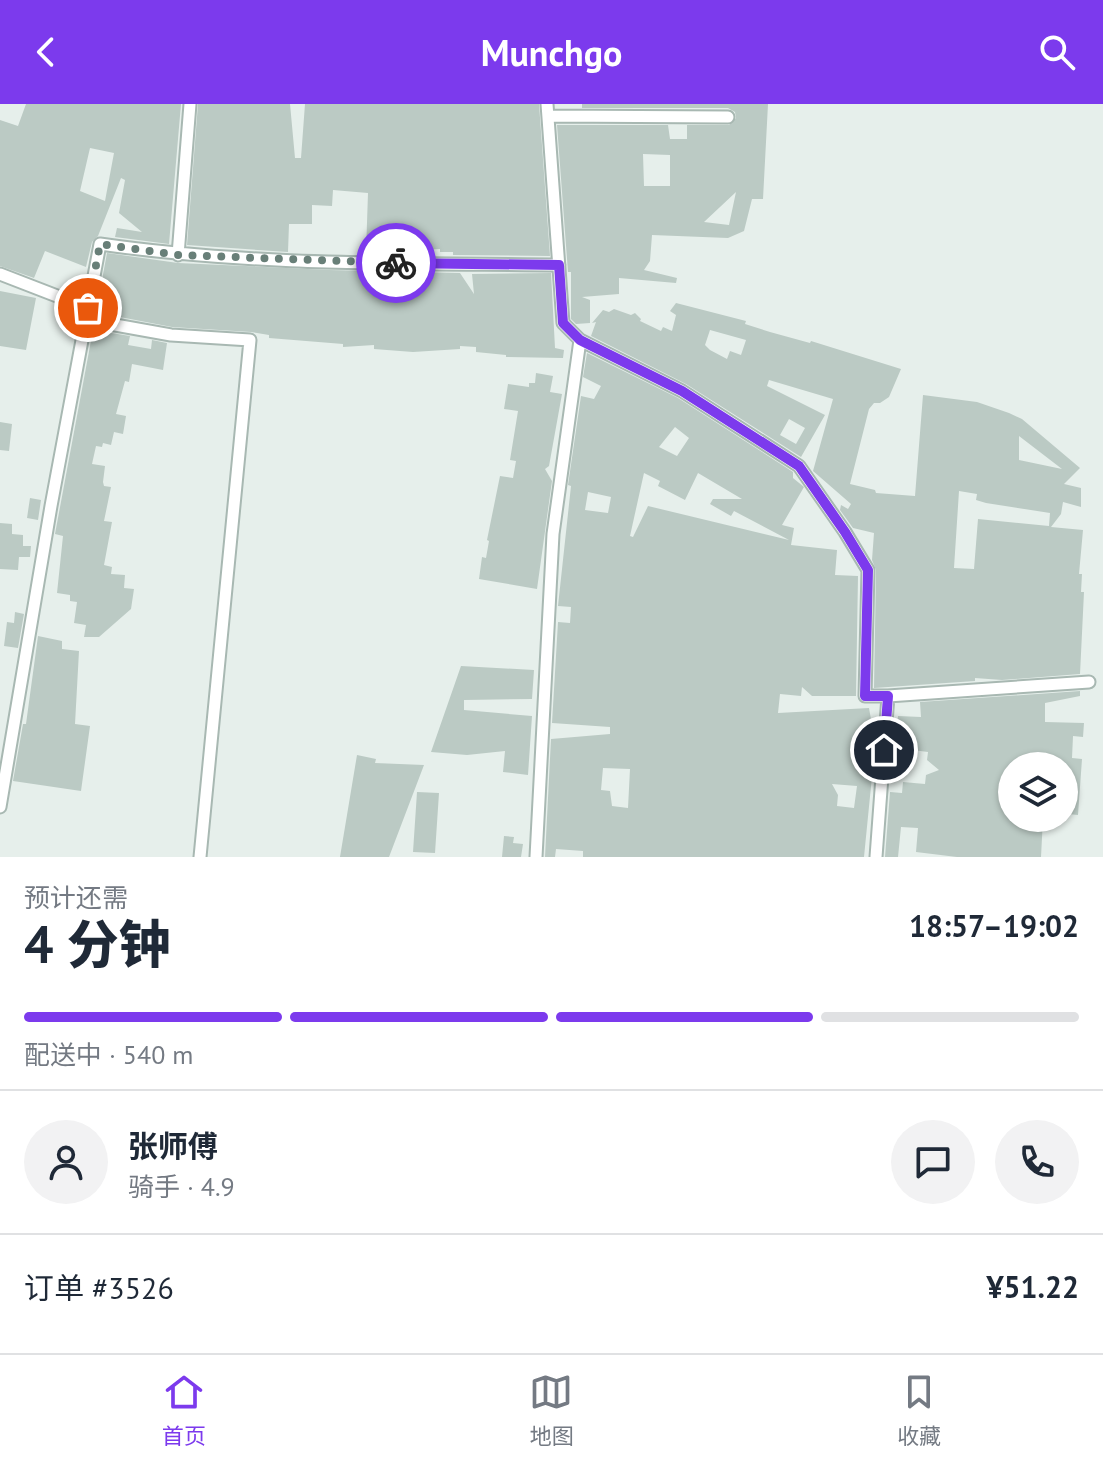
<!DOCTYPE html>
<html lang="zh">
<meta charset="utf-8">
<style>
body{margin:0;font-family:"PT Sans","Noto Sans SC",sans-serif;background:#f2f2f3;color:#1f2937;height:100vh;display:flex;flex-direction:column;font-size:30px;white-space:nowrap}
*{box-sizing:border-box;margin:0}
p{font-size:26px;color:#747a83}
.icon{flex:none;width:44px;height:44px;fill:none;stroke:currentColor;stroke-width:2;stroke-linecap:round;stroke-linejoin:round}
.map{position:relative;height:753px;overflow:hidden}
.sheet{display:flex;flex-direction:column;background:#fff;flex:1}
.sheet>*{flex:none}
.buttons{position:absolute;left:998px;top:648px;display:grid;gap:16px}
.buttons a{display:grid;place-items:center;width:80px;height:80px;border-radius:50%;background:#fff;box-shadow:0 2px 6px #0004;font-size:40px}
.pin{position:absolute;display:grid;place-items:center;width:68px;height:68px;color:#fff;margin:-34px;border:4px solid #fff;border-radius:50%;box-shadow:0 2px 8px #0007}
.courier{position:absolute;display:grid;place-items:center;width:80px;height:80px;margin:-40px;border:6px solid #7c3aed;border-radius:50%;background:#fff;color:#222;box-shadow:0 2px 10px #0007}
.head em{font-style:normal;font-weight:800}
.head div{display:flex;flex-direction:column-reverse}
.head{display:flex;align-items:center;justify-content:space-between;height:136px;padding:0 24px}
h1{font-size:52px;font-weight:800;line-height:60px}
.bar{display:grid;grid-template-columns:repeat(4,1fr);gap:12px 8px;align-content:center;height:96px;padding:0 24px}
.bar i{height:10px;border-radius:6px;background:#e0e1e3}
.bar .selected{background:#7c3aed}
.bar p{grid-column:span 4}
.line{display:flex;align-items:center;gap:20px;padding:0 24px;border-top:2px solid #e0e1e3}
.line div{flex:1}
.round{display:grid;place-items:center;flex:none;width:84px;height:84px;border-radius:42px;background:#f2f2f3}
header{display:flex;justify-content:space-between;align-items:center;height:104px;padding:0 24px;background:#7c3aed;color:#fff;font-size:36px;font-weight:800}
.menu{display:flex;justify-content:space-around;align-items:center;height:112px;border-top:2px solid #e0e1e3;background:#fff;font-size:22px;color:#747a83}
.menu a{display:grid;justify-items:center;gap:4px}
.menu .selected{color:#7c3aed}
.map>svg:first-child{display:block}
</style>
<header><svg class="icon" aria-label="back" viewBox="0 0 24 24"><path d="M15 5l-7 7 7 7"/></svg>Munchgo<svg class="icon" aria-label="search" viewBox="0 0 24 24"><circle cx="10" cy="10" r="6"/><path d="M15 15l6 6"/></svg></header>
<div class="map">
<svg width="1103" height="753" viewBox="0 0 1103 753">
<rect width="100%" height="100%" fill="#e6efeb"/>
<!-- building -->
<path fill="#bbcac4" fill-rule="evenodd" d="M26,0H181L169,140L115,133L117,124L142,128L119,109L125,76L121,74L98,132L92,138L86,163L45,147L34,174L0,162V16L18,22ZM90,44L114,49L105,97L80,87Z
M198,0H290L295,54H301L305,0H539L550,152L453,151V148H440V145L414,146V151L366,148L368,89L333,86L332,102L312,101V120H289L288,148L187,141Z
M582,0H768L763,95H752L744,127L728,134L652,131L650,157L644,166L677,174L676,179L619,174V190L582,193L590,196V219L576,220L571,215V168H568L557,21H668L670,35H687V21H729L736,14L735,8L728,4H582ZM643,50L670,51V82H644ZM736,88L729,121L704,118Z
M107,149L178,159L329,166L460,169L474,190L472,170L551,169L555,244L564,246L563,254L506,253V251L476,248V243L460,242V245L413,248L374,245V241L343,243V240L269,234V231L251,228L172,223L99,209L97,203Z
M0,187L36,194L26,246L0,242Z
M676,199L746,217L745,220L770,228L810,239L811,237L901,265L889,293L880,299H874L869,305L850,380L875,386L876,389L915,392L923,291L977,298L1009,309L1022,315L1080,364L1064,380L1081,384V403L1063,398L1061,410L1051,423L1083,426L1079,470H1082L1081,488H1084L1080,570L1002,576L975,574V577L874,584L876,466L872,456L874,429L853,424L840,406L841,401L848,405L851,400L813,367L833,295L769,276L767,282L825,311L801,353L686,280L591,232L596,218L592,219L603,206L609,208L614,205L631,211L635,209L641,215L640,217L661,227L663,223L672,227L676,211L670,207ZM710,226L746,236L741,251L730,247L727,255L710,246L705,241ZM789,315L805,324L796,340L780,331ZM1019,332L1062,365L1019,356ZM959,387L977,390L976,396L986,399L1050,409L1049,422L978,415L974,465L954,464Z
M93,226L130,232L128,241L151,245L152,236L167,239L163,266L132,260L129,278L125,277L116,310L126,312L123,330L114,328L111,341L103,339L102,343L96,342L92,360L105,362L103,378L104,382L111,383L104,417L112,418L104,461L112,463L111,470L125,471L124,484L134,485L131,505L99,533H84L86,521L74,519L77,498L70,497V491L57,489L63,432L55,430Z
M587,249L678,294L793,368V374L804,383L782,421L794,424L791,441L837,446L835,471L858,472L856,592H812L802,583L801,592L780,590L778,609L869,604L872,621L877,622L864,753H583V747L556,745L555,753H545L551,635L610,630V623L552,619L558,518L570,519L571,503L558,502L571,382L568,381L581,292L594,295L601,282L583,273ZM675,323L689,334L677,352L659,343ZM644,369L660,377L658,382L685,396L698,369L742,395H713L710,400L731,412L734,407L789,436L648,402L633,433L630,432ZM588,388L611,393L608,409L585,406ZM603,664L630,665L628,704L612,702L610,687L601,686ZM832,680L857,682L854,704L837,702L838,691Z
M536,269L553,272L550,288L562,290L549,362L545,365L552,377L537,485L479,475L482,453L486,454L489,437L487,436L500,372L513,374L516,357L510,356L518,307L504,305L508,280L529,283V279H535Z
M0,318L12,320L9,347L0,346Z
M30,394L41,396L38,416L27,414Z
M0,419L12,420V430L23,431V442H31L30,453H19L18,466L0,465Z
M15,508L24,510L18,544L4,542L7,518L14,519Z
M38,532L62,537V545L79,547L75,620L90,622L81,687L13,677L23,620H26Z
M461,562L534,566L532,595L464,596V606L532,612L528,671L503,668L505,647L467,651L431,648Z
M1080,587V592L1045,599V618L1084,619L1083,633L1073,632L1072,654L1082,655L1078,711L1068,710L1064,662H1012V714H1043L1041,753H957L916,748L918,724L901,723L898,753H885L890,688L902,689L903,678L925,680L926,671L939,666L927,656L928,648L905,645L904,651L894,650L898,612L921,613L920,598Z
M357,651L376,655L375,659L424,661L389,753H340Z
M417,688L439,689L435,749L413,748Z
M504,732L514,733L513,739L523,740L521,753H502Z"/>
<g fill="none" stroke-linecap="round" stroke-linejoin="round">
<!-- minor casing -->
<g stroke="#a8b8b2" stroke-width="15">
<path id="minor" d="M547,0L563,219L580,236L682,287L799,362L845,428L868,466L865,592H888
M548,12L728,13
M178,151L190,0
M0,170L88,204L93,217L171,231L250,236L200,753
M0,703L51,402L100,140C252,162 406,159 559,161
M536,753L553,430L580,236
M876,753L888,592L1089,578"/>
</g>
<!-- minor -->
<use href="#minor" stroke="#fff" stroke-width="11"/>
</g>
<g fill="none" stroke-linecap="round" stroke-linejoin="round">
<!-- done -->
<path stroke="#687f78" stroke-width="8" stroke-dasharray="0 14.4" d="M88,204L100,140L178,151L396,159"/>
<!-- route -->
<path stroke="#7c3aed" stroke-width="10" d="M396,159L559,161L563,219L580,236L682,287L799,362L845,428L868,466L865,592H888L884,646"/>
</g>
</svg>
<div class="buttons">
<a><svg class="icon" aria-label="layers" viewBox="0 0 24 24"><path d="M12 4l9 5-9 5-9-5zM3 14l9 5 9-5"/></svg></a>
</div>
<div class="pin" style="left:88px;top:204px;background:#ea580c"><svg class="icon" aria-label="bag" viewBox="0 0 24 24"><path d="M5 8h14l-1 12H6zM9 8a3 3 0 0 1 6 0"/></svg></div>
<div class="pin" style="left:884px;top:646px;background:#1f2937"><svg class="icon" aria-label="home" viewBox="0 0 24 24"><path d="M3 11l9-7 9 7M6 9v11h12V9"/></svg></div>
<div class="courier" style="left:396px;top:159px"><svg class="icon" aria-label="bike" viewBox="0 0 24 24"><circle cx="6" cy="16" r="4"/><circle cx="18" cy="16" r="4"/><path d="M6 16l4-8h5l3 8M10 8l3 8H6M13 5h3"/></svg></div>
</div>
<section class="sheet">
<div class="head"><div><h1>4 分钟</h1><p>预计还需</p></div><em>18:57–19:02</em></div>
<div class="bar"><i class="selected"></i><i class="selected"></i><i class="selected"></i><i></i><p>配送中 · 540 m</p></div>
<div class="line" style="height:144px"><a class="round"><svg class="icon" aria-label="person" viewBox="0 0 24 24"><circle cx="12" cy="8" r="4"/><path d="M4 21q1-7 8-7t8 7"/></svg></a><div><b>张师傅</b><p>骑手 · 4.9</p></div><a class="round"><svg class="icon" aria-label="chat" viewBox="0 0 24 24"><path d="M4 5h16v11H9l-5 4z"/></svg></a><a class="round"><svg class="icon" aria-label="phone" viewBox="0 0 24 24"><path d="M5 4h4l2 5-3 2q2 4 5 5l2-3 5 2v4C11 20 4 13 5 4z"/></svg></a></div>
<div class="line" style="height:104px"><div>订单 #3526</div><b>¥51.22</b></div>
</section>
<nav class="menu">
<a class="selected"><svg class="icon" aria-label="home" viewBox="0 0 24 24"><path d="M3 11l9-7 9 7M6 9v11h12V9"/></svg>首页</a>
<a><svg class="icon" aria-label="map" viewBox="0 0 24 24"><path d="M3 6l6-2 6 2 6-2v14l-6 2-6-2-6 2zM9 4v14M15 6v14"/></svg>地图</a>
<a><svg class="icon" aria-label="saved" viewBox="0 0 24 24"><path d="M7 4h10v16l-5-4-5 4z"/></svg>收藏</a>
</nav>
